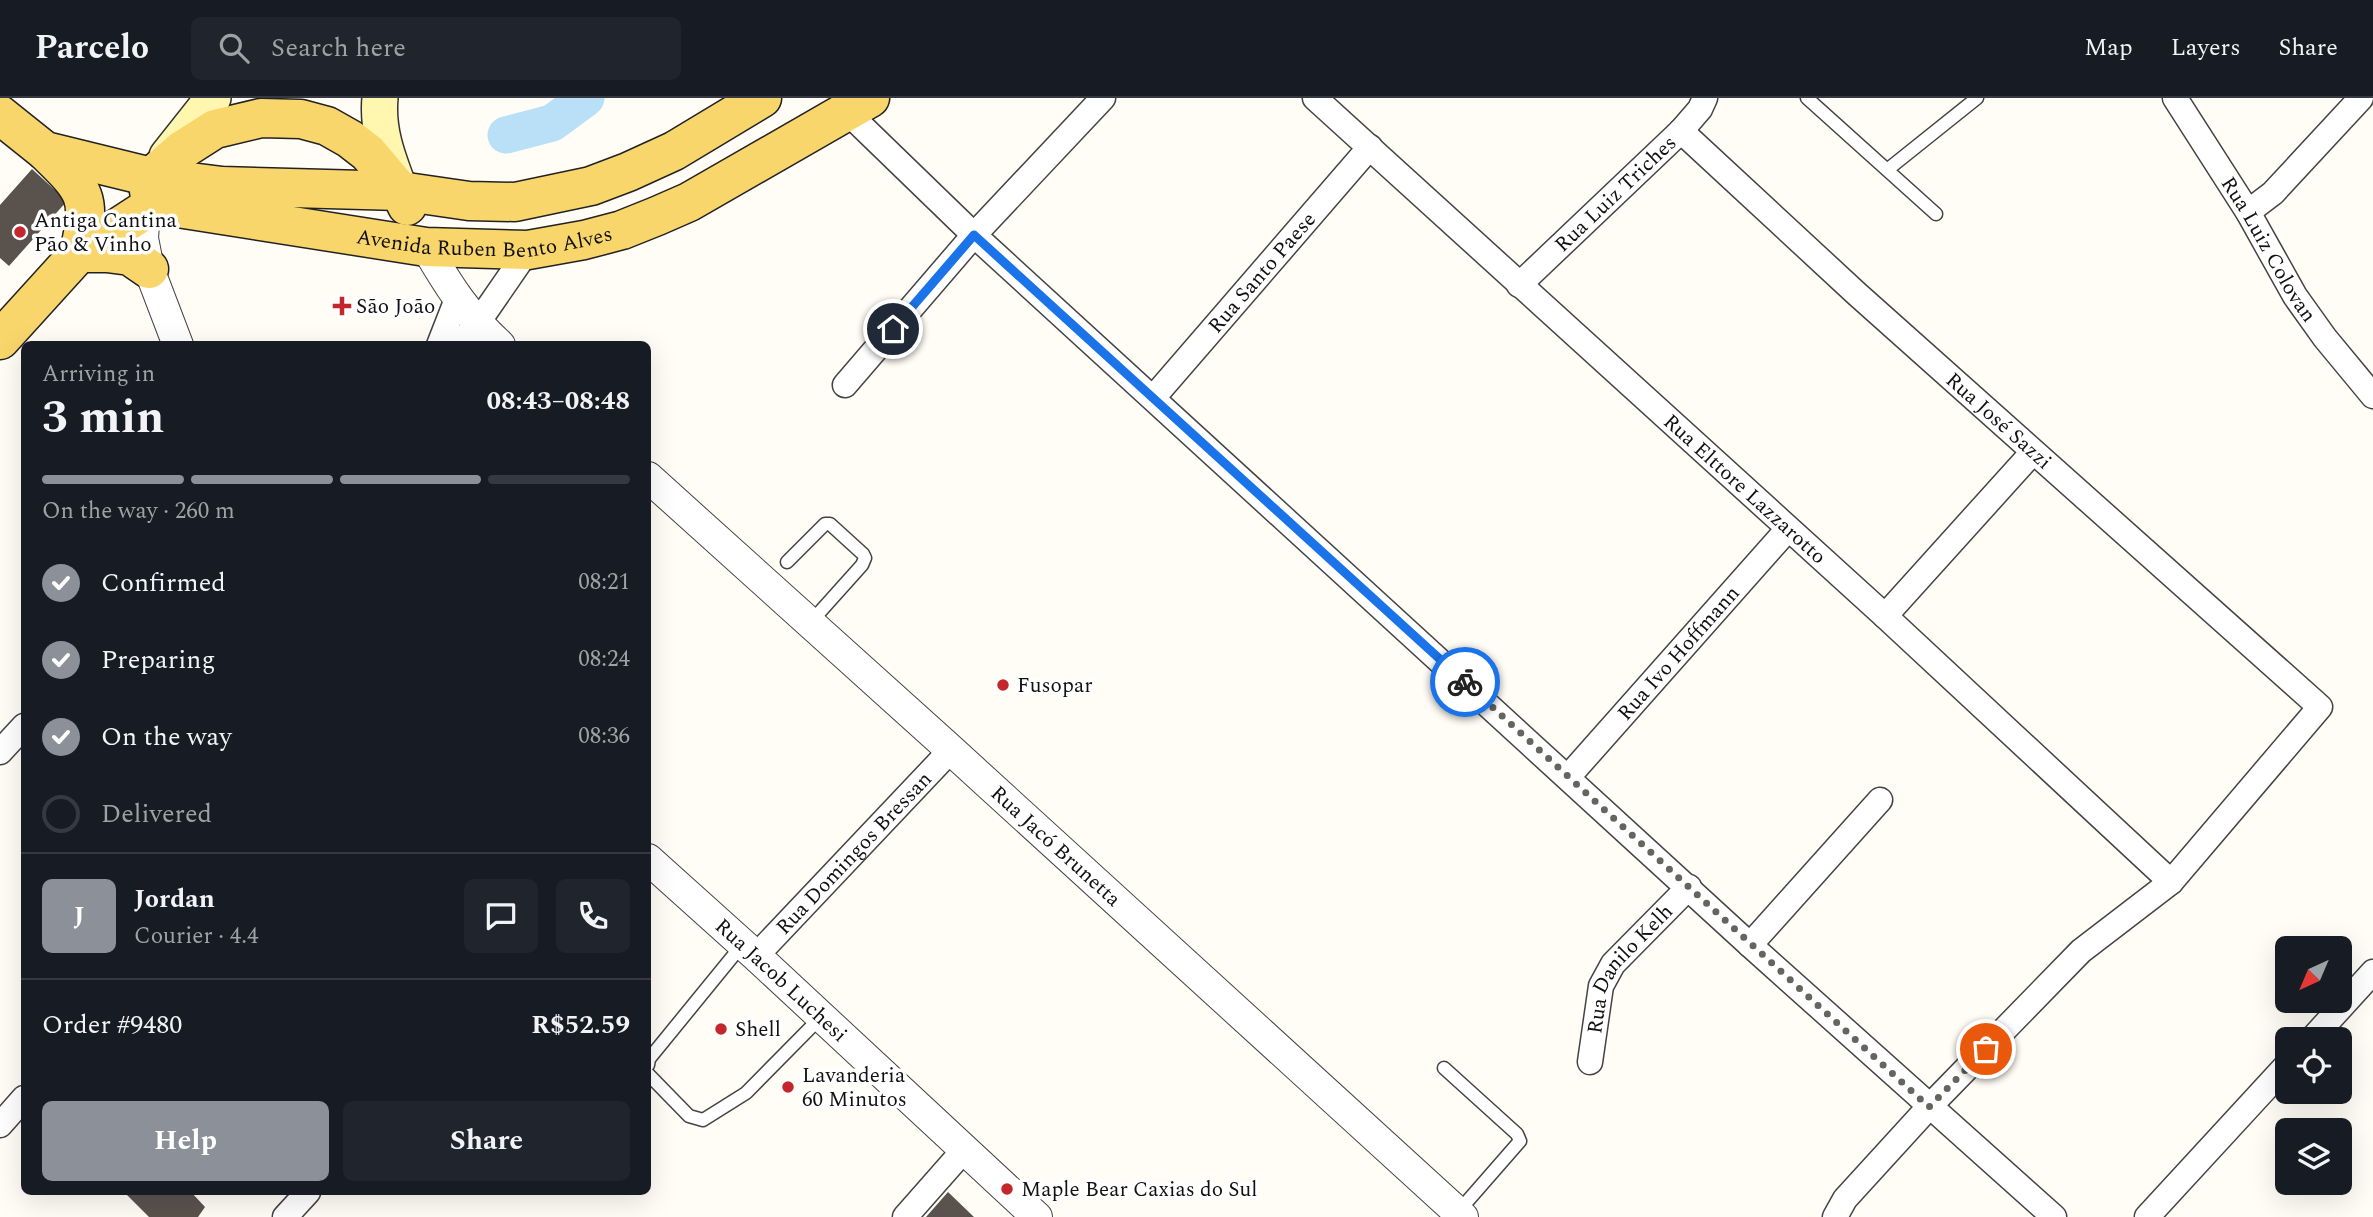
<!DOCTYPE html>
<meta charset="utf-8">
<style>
body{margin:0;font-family:Spectral,serif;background:#20242c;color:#f1f3f6;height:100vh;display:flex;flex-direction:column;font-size:26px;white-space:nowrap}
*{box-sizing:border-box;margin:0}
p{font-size:23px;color:#9ea1a6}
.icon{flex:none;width:38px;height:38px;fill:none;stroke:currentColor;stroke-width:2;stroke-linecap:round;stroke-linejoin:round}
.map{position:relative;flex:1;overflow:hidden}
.side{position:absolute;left:21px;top:243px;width:630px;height:854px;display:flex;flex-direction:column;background:#171b24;border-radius:10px;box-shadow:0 7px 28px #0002}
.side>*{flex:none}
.needle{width:46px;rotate:224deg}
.controls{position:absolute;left:2275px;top:838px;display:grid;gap:14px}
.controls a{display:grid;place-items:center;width:77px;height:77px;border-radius:10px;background:#171b24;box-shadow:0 7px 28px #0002;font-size:35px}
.pin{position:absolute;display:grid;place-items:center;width:60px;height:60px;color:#fff;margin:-30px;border:4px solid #fff;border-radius:50%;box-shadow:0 2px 7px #0007}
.courier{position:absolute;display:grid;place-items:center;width:70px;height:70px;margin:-35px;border:5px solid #1a73e8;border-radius:50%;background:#fff;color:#222;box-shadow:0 2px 9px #0007}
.head em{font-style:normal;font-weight:700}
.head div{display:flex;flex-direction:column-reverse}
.head{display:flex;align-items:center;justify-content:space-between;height:119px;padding:0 21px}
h1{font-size:46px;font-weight:700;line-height:52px}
.bar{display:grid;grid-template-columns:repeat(4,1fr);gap:10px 7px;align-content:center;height:84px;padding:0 21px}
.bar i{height:9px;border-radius:5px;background:#363941}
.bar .active{background:#8c9099}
.bar p{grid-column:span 4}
.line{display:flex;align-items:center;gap:18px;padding:0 21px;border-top:2px solid #363941}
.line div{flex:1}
.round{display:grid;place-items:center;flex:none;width:74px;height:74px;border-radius:10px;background:#20242c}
ol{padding:0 21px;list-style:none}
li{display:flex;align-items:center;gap:21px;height:77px}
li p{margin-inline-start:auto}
li .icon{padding:7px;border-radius:50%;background:#8c9099;color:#fff;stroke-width:4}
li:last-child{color:#9ea1a6}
li i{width:38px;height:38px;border:4px solid #363941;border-radius:50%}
.primary-button{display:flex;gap:14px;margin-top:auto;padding:14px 21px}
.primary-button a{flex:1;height:80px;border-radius:10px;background:#8c9099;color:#fff;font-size:28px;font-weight:700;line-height:80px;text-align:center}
.primary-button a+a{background:#20242c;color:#f1f3f6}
header{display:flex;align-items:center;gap:42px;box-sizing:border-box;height:98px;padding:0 35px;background:#171b24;border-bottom:2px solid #363941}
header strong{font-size:33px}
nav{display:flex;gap:38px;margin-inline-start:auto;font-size:24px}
.search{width:490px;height:63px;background:#20242c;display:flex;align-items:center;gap:18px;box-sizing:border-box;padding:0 24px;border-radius:10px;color:#9ea1a6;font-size:26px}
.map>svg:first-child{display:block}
</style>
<header>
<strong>Parcelo</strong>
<div class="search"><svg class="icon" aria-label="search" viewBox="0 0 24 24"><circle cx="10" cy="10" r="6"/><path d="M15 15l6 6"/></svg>Search here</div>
<nav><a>Map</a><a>Layers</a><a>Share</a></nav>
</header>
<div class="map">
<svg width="2373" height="1119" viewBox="0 0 2373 1119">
<rect width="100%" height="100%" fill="#fffdf5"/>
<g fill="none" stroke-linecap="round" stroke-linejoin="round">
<!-- river -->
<path stroke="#b9e0f7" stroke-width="37" d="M506,37L552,25L586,0"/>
</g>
<!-- building -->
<path fill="#5a524d" d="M32,71L67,103L9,168L0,160V107Z
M124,1094H191L205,1109L198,1119H149Z
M948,1094L974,1119H926Z"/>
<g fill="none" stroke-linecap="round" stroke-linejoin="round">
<!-- service casing -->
<g stroke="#444" stroke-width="15">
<path id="service" d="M1807,0L1936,116
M1887,72L1977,0
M787,464L825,426H830L863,456L865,460L862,467L810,525
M648,967L649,961L742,847
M1444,970L1517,1036L1520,1043L1458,1114
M648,976L689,1018L703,1022L746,995L821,919"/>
</g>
<!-- minor casing -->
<g stroke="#444" stroke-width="27">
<g id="minor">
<path id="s1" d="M1315,0L1885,518L2171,784"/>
<path id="s2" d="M2175,0L2248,114L2295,198L2325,240L2373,298"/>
<path d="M847,14L974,137L1750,847L2054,1119"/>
<path id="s3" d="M1681,33L1857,196L2320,609L2171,784L2081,853L1929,1009L1845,1101L1835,1119"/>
<path d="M2248,114L2273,95L2361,0"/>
<path id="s4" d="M1519,187L1681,33L1700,11L1705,0"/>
<path d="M439,247L457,201"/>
<path d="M458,247L477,226L528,152"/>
<path d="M845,287L974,137L1103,0"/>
<path id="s5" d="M1153,300L1370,49"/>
<path d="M1885,518L2033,354"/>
<path d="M0,654L24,628"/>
<path id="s6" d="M1568,679L1788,431"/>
<path d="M1750,847L1880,702"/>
<path id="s7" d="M756,858L951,652"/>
<path d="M2311,942L2373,874"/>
<path id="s8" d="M1590,964L1601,888L1613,866L1689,789"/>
<path d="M0,1027L24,1000"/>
<path d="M285,1119L308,1094"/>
<path d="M905,1119L964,1052"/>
<path d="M2147,1119L2287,967"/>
</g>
</g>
<!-- tertiary casing -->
<g stroke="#444" stroke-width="32">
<g id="tertiary">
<path d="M145,112L143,140L149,171L178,247"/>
<path d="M426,149C448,187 467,217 500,247"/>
<path id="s9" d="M648,379L951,652L1463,1119"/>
<path id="s10" d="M648,761L756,858L1037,1119"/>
</g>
</g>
<!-- secondary casing -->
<g stroke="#333" stroke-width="38">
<path id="secondary" d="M380,0C377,31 387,58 398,87
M167,58L213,0"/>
</g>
<!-- primary casing -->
<g stroke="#222" stroke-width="41">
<g id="primary">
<path d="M0,17L45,53L151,79L222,88L400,93L469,103L515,104L591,88L628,74L674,53L762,0"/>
<path d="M45,53C86,93 92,98 79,155"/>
<path d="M149,93L151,79L182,52L215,31L261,20L301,21L327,28L350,41L368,55L400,93L407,108"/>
<path d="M79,155H107L130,158L149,171"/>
<path id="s11" d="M0,242L79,155L145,112L178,110L426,149L528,152L584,142L622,132L657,118L689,104L870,0"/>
</g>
</g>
<!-- service -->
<use href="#service" stroke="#fff" stroke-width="12"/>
<!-- minor -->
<use href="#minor" stroke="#fff" stroke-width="24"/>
<!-- tertiary -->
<use href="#tertiary" stroke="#fff" stroke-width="30"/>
<!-- secondary -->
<use href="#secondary" stroke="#fff6b0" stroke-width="35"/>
<!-- primary -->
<use href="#primary" stroke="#f9d66b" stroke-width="38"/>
</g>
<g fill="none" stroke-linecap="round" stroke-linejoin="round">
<!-- done -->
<path stroke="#646461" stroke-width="7" stroke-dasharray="0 12.6" d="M1465,584L1929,1009L1986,951"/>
<!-- route -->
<path stroke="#1a73e8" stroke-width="9" d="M893,231L974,137L1465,584"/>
</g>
<!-- markers -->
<g fill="#c4262e" stroke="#fff" stroke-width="2.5">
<circle cx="20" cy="134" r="7"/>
<path d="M338.5 197.5h7v7h7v7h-7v7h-7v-7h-7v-7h7z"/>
<circle cx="1003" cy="587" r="7"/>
<circle cx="721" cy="931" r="7"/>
<circle cx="788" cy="989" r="7"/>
<circle cx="1007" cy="1091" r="7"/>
</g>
<g text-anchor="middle" stroke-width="7" stroke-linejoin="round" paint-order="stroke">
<!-- street labels -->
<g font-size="21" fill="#111" stroke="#fff">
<text dy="7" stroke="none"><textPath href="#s4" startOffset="133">Rua Luiz Triches</textPath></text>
<text dy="7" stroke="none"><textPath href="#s11" startOffset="539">Avenida Ruben Bento Alves</textPath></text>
<text dy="7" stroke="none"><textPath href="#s2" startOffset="178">Rua Luiz Colovan</textPath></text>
<text dy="7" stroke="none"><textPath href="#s5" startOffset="166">Rua Santo Paese</textPath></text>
<text dy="7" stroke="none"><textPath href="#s3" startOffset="430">Rua José Sazzi</textPath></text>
<text dy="7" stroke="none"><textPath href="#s1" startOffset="581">Rua Elttore Lazzarotto</textPath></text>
<text dy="7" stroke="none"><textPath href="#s6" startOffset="166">Rua Ivo Hoffmann</textPath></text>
<text dy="7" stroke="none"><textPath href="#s9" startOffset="550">Rua Jacó Brunetta</textPath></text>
<text dy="7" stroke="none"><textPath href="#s7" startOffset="142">Rua Domingos Bressan</textPath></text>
<text dy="7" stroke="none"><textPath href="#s8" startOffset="105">Rua Danilo Kelh</textPath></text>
<text dy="7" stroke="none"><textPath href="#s10" startOffset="180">Rua Jacob Luchesi</textPath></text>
</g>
<!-- poi labels -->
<g font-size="21" fill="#111" stroke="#fff" text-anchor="start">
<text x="34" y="129">Antiga Cantina<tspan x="34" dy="24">Pão &amp; Vinho</tspan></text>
<text x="356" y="215">São João</text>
<text x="1017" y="594">Fusopar</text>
<text x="735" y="938">Shell</text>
<text x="802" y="984">Lavanderia<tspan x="802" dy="24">60 Minutos</tspan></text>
<text x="1021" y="1098">Maple Bear Caxias do Sul</text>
</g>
</g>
</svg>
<div class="controls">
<a><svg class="needle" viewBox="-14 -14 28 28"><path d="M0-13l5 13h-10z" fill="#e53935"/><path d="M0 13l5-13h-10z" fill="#9ea1a6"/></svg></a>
<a><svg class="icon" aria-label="locate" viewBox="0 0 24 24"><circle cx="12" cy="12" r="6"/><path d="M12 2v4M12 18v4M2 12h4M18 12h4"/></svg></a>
<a><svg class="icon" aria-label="layers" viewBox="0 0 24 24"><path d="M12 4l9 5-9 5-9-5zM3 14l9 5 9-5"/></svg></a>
</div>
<div class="pin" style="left:1986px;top:951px;background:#ea580c"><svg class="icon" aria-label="bag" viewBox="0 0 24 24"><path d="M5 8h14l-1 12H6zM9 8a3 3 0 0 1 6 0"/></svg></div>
<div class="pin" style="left:893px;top:231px;background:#1f2937"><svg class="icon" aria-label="home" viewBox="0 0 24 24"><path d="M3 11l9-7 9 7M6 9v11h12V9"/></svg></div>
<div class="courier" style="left:1465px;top:584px"><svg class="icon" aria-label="bike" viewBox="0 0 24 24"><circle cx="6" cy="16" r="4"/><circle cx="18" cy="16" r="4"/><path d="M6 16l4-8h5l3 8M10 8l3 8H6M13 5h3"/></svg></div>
<section class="side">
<div class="head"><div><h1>3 min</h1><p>Arriving in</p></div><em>08:43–08:48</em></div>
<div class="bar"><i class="active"></i><i class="active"></i><i class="active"></i><i></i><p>On the way · 260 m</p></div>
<ol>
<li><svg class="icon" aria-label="check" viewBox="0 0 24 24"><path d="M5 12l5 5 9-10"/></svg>Confirmed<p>08:21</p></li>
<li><svg class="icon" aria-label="check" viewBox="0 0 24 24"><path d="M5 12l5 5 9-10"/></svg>Preparing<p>08:24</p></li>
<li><svg class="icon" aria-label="check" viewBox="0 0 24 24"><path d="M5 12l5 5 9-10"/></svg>On the way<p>08:36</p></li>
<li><i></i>Delivered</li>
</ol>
<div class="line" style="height:126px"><b class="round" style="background:#8c9099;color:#fff">J</b><div><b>Jordan</b><p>Courier · 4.4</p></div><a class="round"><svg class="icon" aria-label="chat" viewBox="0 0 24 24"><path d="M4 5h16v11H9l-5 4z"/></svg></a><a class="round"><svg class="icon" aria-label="phone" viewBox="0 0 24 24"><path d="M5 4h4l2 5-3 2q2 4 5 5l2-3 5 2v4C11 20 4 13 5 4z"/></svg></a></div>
<div class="line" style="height:91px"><div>Order #9480</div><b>R$52.59</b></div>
<div class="primary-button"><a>Help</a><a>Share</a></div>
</section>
</div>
